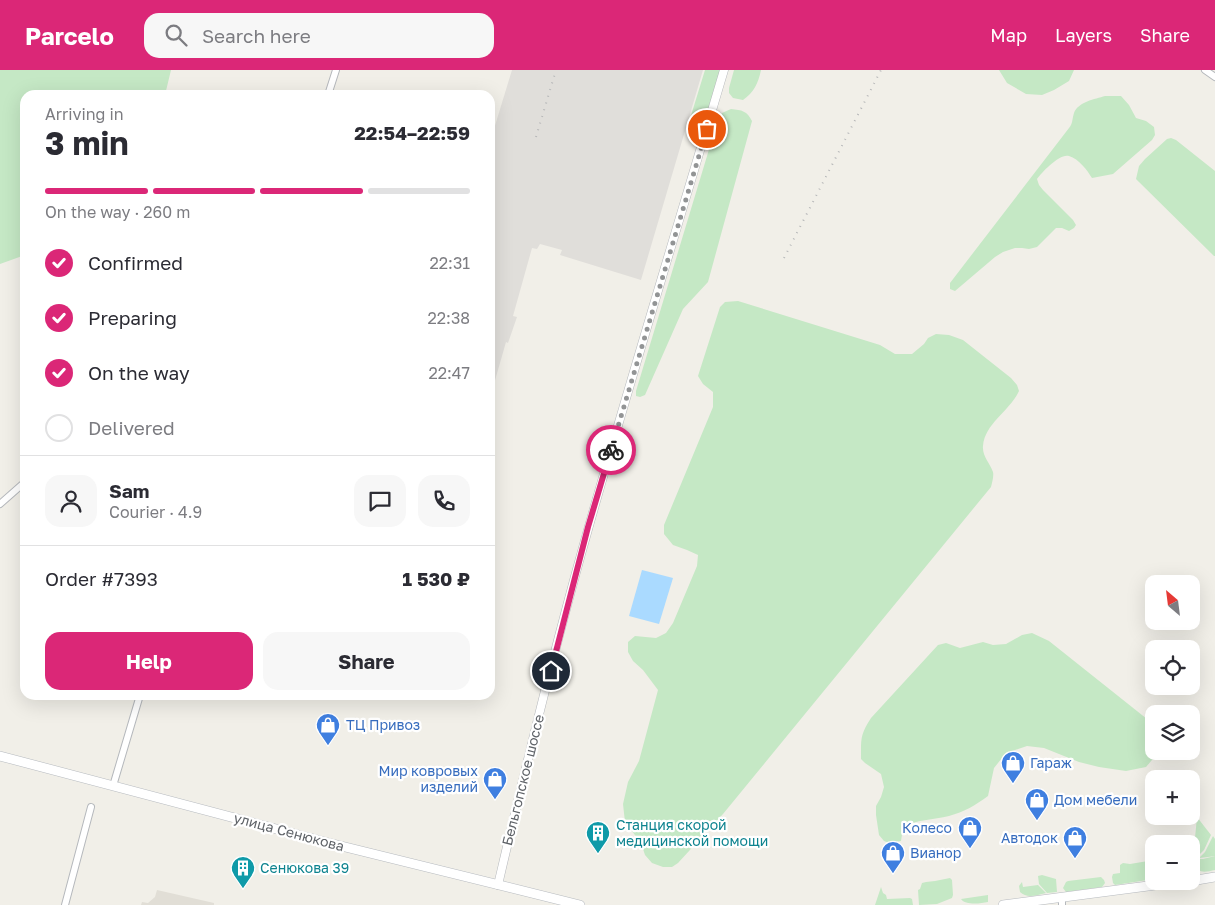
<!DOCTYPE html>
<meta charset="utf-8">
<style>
body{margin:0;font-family:"Golos Text",sans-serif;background:#f7f7f7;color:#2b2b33;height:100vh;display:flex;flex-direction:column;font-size:19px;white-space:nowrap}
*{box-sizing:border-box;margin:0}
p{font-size:16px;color:#7c7c81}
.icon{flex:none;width:28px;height:28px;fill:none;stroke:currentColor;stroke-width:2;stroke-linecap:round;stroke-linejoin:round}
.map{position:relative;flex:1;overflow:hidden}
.drawer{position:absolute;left:20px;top:20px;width:475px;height:610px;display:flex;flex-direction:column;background:#fff;border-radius:15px;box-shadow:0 5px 20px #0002}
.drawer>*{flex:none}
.needle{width:32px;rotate:332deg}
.tools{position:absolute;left:1145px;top:505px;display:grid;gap:10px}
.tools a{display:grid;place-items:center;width:55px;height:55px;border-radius:10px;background:#fff;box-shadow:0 5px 20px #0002;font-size:25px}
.pin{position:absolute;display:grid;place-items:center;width:42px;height:42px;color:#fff;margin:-21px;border:2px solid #fff;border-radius:50%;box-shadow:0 1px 5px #0007}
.courier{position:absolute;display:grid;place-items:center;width:50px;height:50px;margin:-25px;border:4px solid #db2777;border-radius:50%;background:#fff;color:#222;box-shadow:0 1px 6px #0007}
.summary em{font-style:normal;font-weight:700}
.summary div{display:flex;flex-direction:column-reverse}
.summary{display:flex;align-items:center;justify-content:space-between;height:85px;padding:0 25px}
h1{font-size:32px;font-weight:700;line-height:38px}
.bar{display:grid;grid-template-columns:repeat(4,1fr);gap:8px 5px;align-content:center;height:60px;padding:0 25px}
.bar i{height:6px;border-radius:4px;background:#e1e1e2}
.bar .active{background:#db2777}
.bar p{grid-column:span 4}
.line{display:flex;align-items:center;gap:12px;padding:0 25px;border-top:1px solid #e1e1e2}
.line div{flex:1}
.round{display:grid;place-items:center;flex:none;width:52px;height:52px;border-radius:15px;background:#f7f7f7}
ol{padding:0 25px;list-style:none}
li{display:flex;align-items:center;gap:15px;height:55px}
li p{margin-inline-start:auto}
li .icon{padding:5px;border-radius:50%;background:#db2777;color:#fff;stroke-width:4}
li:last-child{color:#7c7c81}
li i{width:28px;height:28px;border:2px solid #e1e1e2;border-radius:50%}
.cta{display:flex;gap:10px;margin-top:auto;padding:10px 25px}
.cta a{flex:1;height:58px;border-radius:15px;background:#db2777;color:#fff;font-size:20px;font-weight:700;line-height:58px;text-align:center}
.cta a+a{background:#f7f7f7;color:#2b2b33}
header{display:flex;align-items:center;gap:30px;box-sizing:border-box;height:70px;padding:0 25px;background:#db2777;color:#fff}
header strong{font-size:24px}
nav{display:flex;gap:28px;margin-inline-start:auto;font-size:18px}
.search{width:350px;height:45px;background:#f7f7f7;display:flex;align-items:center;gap:12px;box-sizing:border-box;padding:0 18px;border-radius:15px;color:#7c7c81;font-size:19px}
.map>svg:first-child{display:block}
</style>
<header>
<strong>Parcelo</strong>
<div class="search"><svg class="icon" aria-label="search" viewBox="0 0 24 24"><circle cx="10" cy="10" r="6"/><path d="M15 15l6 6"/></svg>Search here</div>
<nav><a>Map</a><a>Layers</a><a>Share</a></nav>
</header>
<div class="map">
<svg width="1215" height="835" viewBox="0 0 1215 835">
<rect width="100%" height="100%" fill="#f1efe8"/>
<!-- industrial -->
<path fill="#e0deda" d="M512,0H703L641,210L560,185L562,180L540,174L537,179L532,178L513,246L517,247L508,273L506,272L490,328V72Z"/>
<!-- education -->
<path fill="#e1ded6" d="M157,820L214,833V835H141L142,832L148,833L155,827Z"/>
<!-- green -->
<path fill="#c5e8c5" d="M0,0H171L165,25H25V185L0,194Z
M705,0H721L705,50L701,58L695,62L690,59L689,52Z
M734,0H761C758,14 754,22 743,30L733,28L729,23V18Z
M999,0H1074L1069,11L1054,20L1042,25L1026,24L1007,13Z
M1105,26H1121L1129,35L1136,48L1146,51L1154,57L1155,65L1152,70L1113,104L1092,108C1087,100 1079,89 1069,86C1060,83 1042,102 1037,109L1039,115L1043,120L1073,150L1076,155L1074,158L1069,161L1062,158H1056L1037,177L1029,179L1022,178H1015L1003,182L995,187L955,221L950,219V213L1069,58C1073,53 1072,49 1074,43C1078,32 1095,29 1105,26Z
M731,39C742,40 747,41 752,51L708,212L683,239L645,325L640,327L636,326V321L717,53L722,43Z
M1171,68L1176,70L1215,101V186H1214L1139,112L1136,109L1139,96L1145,89L1167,69Z
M738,231L880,275L895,284H912L924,274L928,268L936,264L949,265L963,270L1011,308L1017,315L1019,321C1010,341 985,353 983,376C982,386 990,393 993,402C994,406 992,413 991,417L723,744L678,793L672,797H663L652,793L645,785L641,773L625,752L623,734L628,712L639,691L658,620L643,600L633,591L628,582V572L635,566L656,568L666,563L673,553L697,496L698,485L687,480L673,475L664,464V455L713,337V322L703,314L698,306L720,237L725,232Z
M1032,563L1049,571L1147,649L1154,660V681H1158V683L1146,697L1126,701L1099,697L1079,692L1044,678L1027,676L1006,683L994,698L988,726C976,735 964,742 949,746C934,750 915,749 903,758L901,771L889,773L884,771L879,765L876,745V736L881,727L884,717L881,704L865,693L861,689C861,669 860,665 871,648L938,575L946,573L960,578L983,572L993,575L1006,574L1022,565Z
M1197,747L1211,765L1204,780L1196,788L1191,787V782L1198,781L1195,768Z
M1213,766L1215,769V786L1208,787L1199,788L1205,782Z
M1215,786V800C1205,802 1197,805 1195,791L1197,789H1203Z
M1154,790V809L1115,815L1113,813L1112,807L1113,804L1120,803V795L1123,793L1130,794Z
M1042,805L1056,809L1057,822L1047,823L1039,814L1038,806Z
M1101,807L1104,810L1105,813L1102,817L1066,822L1063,818L1066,812L1068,811Z
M950,808L952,810L953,825L952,828L937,834L919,835L918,820L920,819L922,813L926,812L935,811Z
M1022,812L1023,817L1038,815L1046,823C1037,825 1027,829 1020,822L1019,816Z
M881,817L883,823L886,825L887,829L910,828L912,829L913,835H875Z
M988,825V832C979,834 965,835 961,829Z"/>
<!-- water -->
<path fill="#aadaff" d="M642,500L673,508L659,554L629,546Z"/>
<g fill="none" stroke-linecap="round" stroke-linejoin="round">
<!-- minor casing -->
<g stroke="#b5b8bc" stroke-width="8">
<path id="minor" d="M1205,0L1215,7
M328,25L336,0
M0,434L25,412
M113,716L140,625
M1062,827V835
M65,835L91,737"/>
</g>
<!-- tertiary casing -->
<g stroke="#b5b8bc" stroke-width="9">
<path id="tertiary" d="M498,815C526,695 555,575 589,456C632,304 679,152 724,0"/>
</g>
<!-- secondary casing -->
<g stroke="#b6babf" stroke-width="10">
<path id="secondary" d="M0,686L329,773L580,835
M1191,811L1215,807
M1003,835L1186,811"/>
</g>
<!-- minor -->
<use href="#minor" stroke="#fff" stroke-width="6"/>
<!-- tertiary -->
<use href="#tertiary" stroke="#fff" stroke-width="8"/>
<!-- secondary -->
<use href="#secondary" stroke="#fff" stroke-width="9"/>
<!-- rail -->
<path stroke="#b6b7b8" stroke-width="2" stroke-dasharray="1 6" stroke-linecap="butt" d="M536,67L556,0
M784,188L881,0"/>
</g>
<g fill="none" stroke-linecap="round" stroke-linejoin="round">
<!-- done -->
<path stroke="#929495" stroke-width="5" stroke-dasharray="0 9" d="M611,380L707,59"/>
<!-- route -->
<path stroke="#db2777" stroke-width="6" d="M551,601L588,457L611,380"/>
</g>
<!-- icons -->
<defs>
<g id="shop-pin" transform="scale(1.25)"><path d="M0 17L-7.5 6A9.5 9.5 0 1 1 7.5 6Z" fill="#3f7fe0" stroke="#fff"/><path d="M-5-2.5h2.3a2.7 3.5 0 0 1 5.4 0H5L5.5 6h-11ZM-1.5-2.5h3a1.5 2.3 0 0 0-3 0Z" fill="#fff"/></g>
<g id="building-pin" transform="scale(1.25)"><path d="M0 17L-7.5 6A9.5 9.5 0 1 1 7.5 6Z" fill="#0f9aa8" stroke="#fff"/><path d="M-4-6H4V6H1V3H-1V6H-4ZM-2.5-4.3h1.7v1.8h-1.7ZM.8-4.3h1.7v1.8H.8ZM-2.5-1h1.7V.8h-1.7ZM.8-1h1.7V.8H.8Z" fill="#fff"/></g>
</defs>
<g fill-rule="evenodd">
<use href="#shop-pin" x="328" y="655"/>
<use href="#shop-pin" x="1013" y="693"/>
<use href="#shop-pin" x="495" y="709"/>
<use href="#shop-pin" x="1037" y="730"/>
<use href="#shop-pin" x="970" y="758"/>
<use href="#building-pin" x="598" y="763"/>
<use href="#shop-pin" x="1075" y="768"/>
<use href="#shop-pin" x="893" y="783"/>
<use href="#building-pin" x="243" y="798"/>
</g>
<g text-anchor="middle" stroke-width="4.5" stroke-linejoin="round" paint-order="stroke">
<!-- shop labels -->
<g font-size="14" fill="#366cbe" stroke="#fff" text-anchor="start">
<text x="346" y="660">ТЦ Привоз</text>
<text x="1030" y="698">Гараж</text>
<text x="478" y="706" text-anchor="end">Мир ковровых<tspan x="478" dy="16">изделий</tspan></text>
<text x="1054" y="735">Дом мебели</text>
<text x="952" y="763" text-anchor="end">Колесо</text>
<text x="1058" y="773" text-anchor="end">Автодок</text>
<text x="910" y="788">Вианор</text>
</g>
<!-- street labels -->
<g font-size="14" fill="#5f6368" stroke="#fff">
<text transform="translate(523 710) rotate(-76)" y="5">Бельгопское шоссе</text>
<text transform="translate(289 762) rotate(15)" y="5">улица Сенюкова</text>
</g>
<!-- culture labels -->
<g font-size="14" fill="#0d838f" stroke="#fff" text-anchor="start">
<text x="616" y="760">Станция скорой<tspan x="616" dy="16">медицинской помощи</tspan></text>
<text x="260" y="803">Сенюкова 39</text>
</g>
</g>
</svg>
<div class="tools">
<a><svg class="needle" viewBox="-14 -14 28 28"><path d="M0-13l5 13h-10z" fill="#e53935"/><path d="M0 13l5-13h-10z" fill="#7c7c81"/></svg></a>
<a><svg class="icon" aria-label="locate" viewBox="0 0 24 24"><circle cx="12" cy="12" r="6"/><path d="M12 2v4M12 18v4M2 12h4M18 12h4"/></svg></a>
<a><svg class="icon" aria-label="layers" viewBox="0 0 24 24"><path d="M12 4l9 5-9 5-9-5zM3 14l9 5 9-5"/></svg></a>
<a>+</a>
<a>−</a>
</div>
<div class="pin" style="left:707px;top:59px;background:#ea580c"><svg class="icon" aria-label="bag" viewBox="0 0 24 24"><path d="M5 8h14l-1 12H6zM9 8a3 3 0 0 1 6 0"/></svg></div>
<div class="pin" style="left:551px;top:601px;background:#1f2937"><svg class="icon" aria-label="home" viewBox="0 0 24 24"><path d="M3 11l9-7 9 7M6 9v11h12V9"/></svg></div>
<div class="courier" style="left:611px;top:380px"><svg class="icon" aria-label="bike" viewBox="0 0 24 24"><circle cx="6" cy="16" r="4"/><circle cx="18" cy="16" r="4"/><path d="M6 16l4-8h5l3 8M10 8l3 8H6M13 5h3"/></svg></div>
<section class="drawer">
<div class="summary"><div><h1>3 min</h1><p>Arriving in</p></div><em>22:54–22:59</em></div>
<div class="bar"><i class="active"></i><i class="active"></i><i class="active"></i><i></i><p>On the way · 260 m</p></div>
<ol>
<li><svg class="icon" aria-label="check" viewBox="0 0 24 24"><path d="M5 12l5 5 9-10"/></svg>Confirmed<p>22:31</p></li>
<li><svg class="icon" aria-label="check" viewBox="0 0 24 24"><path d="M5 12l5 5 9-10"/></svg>Preparing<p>22:38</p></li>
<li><svg class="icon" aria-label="check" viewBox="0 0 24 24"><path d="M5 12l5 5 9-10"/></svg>On the way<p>22:47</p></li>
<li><i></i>Delivered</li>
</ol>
<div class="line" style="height:90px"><a class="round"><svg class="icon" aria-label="person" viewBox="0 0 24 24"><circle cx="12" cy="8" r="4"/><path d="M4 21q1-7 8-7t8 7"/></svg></a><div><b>Sam</b><p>Courier · 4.9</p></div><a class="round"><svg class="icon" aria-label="chat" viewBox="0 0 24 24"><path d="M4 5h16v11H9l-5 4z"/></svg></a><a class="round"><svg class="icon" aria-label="phone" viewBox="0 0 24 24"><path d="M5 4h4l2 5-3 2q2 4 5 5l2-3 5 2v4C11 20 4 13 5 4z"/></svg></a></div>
<div class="line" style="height:65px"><div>Order #7393</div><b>1 530 ₽</b></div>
<div class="cta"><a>Help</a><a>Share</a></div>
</section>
</div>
